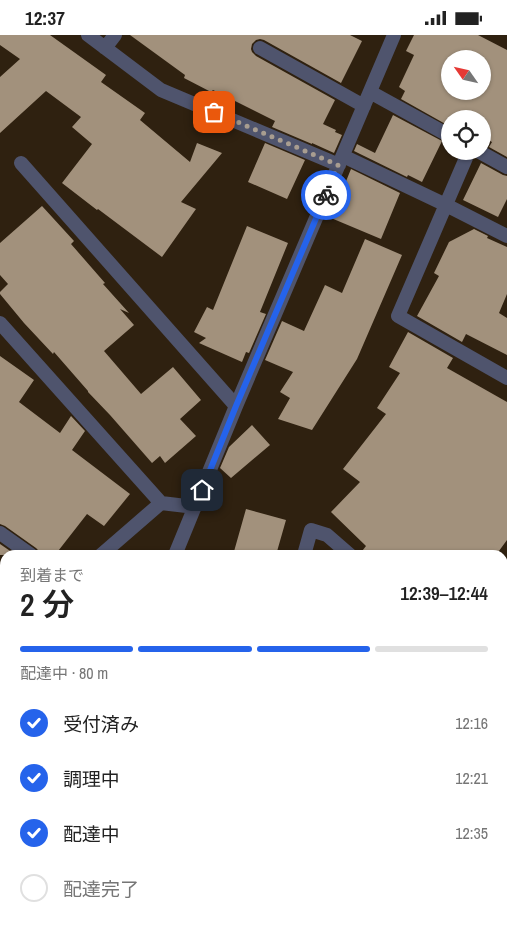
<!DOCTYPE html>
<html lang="ja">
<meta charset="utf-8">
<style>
body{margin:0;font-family:"Archivo Narrow","Noto Sans JP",sans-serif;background:#f6f6f6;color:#222;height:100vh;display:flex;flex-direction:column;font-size:19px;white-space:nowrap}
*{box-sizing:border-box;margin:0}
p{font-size:16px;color:#767676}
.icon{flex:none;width:28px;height:28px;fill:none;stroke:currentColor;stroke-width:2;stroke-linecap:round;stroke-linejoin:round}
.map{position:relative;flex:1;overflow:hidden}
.panel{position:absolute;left:0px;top:515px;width:508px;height:376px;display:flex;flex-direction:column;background:#fff;border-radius:15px 15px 0 0;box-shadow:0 1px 4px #0004}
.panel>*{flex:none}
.needle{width:32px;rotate:304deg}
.buttons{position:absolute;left:441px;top:15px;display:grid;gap:10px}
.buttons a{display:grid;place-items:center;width:50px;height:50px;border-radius:50%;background:#fff;box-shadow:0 1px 4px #0004;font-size:25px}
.pin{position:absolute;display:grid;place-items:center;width:42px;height:42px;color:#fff;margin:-21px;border-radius:10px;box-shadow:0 2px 8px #0006}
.courier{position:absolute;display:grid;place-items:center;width:50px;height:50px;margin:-25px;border:4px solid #2563eb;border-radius:50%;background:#fff;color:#222;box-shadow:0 1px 6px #0007}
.overview em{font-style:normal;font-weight:600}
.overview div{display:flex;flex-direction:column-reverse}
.overview{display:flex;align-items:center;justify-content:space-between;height:85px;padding:0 20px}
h1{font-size:32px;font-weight:600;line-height:38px}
.bar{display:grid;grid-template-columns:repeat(4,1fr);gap:8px 5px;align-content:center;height:60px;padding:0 20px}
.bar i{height:6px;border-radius:4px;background:#e0e0e0}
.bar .active{background:#2563eb}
.bar p{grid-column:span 4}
ol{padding:0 20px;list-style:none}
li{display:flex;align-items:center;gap:15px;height:55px}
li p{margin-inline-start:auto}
li .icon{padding:5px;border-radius:50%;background:#2563eb;color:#fff;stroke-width:4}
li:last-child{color:#767676}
li i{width:28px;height:28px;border:2px solid #e0e0e0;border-radius:50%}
.status{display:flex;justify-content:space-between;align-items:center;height:35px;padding:0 25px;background:#fff;direction:ltr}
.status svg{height:14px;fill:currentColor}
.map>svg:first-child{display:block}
</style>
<div class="status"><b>12:37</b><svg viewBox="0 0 49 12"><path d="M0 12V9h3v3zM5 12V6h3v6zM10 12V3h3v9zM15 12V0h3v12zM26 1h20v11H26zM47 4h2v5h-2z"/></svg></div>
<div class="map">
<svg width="507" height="891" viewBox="0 0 507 891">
<rect width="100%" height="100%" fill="#2f2110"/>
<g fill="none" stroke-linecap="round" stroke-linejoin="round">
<!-- stream -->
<path stroke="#956b31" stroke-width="8" d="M502,885L507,866"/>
</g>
<!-- building -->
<path fill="#a2917c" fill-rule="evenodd" d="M0,0H50L106,40L101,47L145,78L140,85L190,127L197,108L222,118L181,167L196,174L162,222L98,174L97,175L62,148L92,109L72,92L81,82L46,56L0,98V42L20,24L0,10Z
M130,0H350L362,6L341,48L264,5L260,4L256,5L252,9L251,14L252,17L256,21L335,65L323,89L336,95L335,97L342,100L334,118L312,108V109L272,92L275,86L213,55L211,57L184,43L185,40Z
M414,0H478L507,15V122L489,112L492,107L482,102V84H450L449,91L401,64L405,56L399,52L414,20L406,16ZM450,24H482V56H450Z
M393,80L442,106L422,147L408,140L407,142L354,116L357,109L375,118Z
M265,108L305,125L287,164L248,147Z
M481,128L503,140L507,141V164L498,182L463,165Z
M351,134L400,158L381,204L331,183Z
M42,171L74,206L71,209L105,248L103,249L129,278L120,274L134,290L104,316L141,359L173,332L201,365L180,384L196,401L165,428L160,421L152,428L110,380L88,357V356L54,317L53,319L24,288L0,259V257L8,249L0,240V208Z
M247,191L288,208L260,277L266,279L249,318L246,317L242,327L199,308L206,303L194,297L207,272L213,275Z
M474,194L488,201L487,203L507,212V259L499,278L507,283V320L466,299L462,307L417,281L439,241L434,238L449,207Z
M365,204L402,220L357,324L312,395L278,384L290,363L280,357L293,337L265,325L282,286L304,296L325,250L342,258Z
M408,297L453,323L447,333L507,367V505L496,520H359L366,511L331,477L360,447L343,434L386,379L377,373L400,338L389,332Z
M0,321L34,345L19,367L60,398L71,381L85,396L72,415L130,459L104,491L87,479L55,520H40L39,516L36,513L5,491L0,489Z
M252,390L270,410L231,443L220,433L229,412Z
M246,474L286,485L276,520H233Z
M0,509L16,520H0Z"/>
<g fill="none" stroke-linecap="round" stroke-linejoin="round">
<!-- minor -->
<path stroke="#4f546d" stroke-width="14" d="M88,0L161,55L339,130
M105,13L115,0
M260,13L364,71
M370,57L450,101
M469,116L398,281L507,343
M478,116L507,132
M343,121L446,170L507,201
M21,128L236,371
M0,288L161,468
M0,498L31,520
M101,520L161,468L195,472
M175,520L236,371L394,0
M304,520L311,495L327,500L350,520
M0,612L5,614
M502,660L507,664
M502,680L507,675
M0,837L5,841
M17,891L19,886"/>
</g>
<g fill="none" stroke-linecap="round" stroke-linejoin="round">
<!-- done -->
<path stroke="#a89d90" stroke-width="5" stroke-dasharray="0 9" d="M214,77L338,130L326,160"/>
<!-- route -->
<path stroke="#2563eb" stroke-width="6" d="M202,455L236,371L326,160"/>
</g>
</svg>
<div class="buttons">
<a><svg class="needle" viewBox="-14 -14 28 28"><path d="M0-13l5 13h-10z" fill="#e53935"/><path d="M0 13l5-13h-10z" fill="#767676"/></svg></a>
<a><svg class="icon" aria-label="locate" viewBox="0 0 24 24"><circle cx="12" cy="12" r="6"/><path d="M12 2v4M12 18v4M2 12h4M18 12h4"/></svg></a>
</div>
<div class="pin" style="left:214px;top:77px;background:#ea580c"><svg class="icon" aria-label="bag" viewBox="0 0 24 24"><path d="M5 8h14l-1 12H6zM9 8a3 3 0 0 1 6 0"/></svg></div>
<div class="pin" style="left:202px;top:455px;background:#1f2937"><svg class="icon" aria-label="home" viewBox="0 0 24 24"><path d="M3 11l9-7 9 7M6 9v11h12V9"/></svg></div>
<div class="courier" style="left:326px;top:160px"><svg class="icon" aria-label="bike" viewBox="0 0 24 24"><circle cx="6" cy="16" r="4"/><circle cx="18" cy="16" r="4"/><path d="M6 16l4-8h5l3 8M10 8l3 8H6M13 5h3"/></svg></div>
<section class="panel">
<div class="overview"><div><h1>2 分</h1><p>到着まで</p></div><em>12:39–12:44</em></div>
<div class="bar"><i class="active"></i><i class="active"></i><i class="active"></i><i></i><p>配達中 · 80 m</p></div>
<ol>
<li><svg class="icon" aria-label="check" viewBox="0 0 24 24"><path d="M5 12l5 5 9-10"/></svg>受付済み<p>12:16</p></li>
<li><svg class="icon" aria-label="check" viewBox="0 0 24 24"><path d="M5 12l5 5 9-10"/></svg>調理中<p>12:21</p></li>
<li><svg class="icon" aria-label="check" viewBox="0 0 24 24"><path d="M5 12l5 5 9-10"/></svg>配達中<p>12:35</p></li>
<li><i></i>配達完了</li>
</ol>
</section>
</div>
